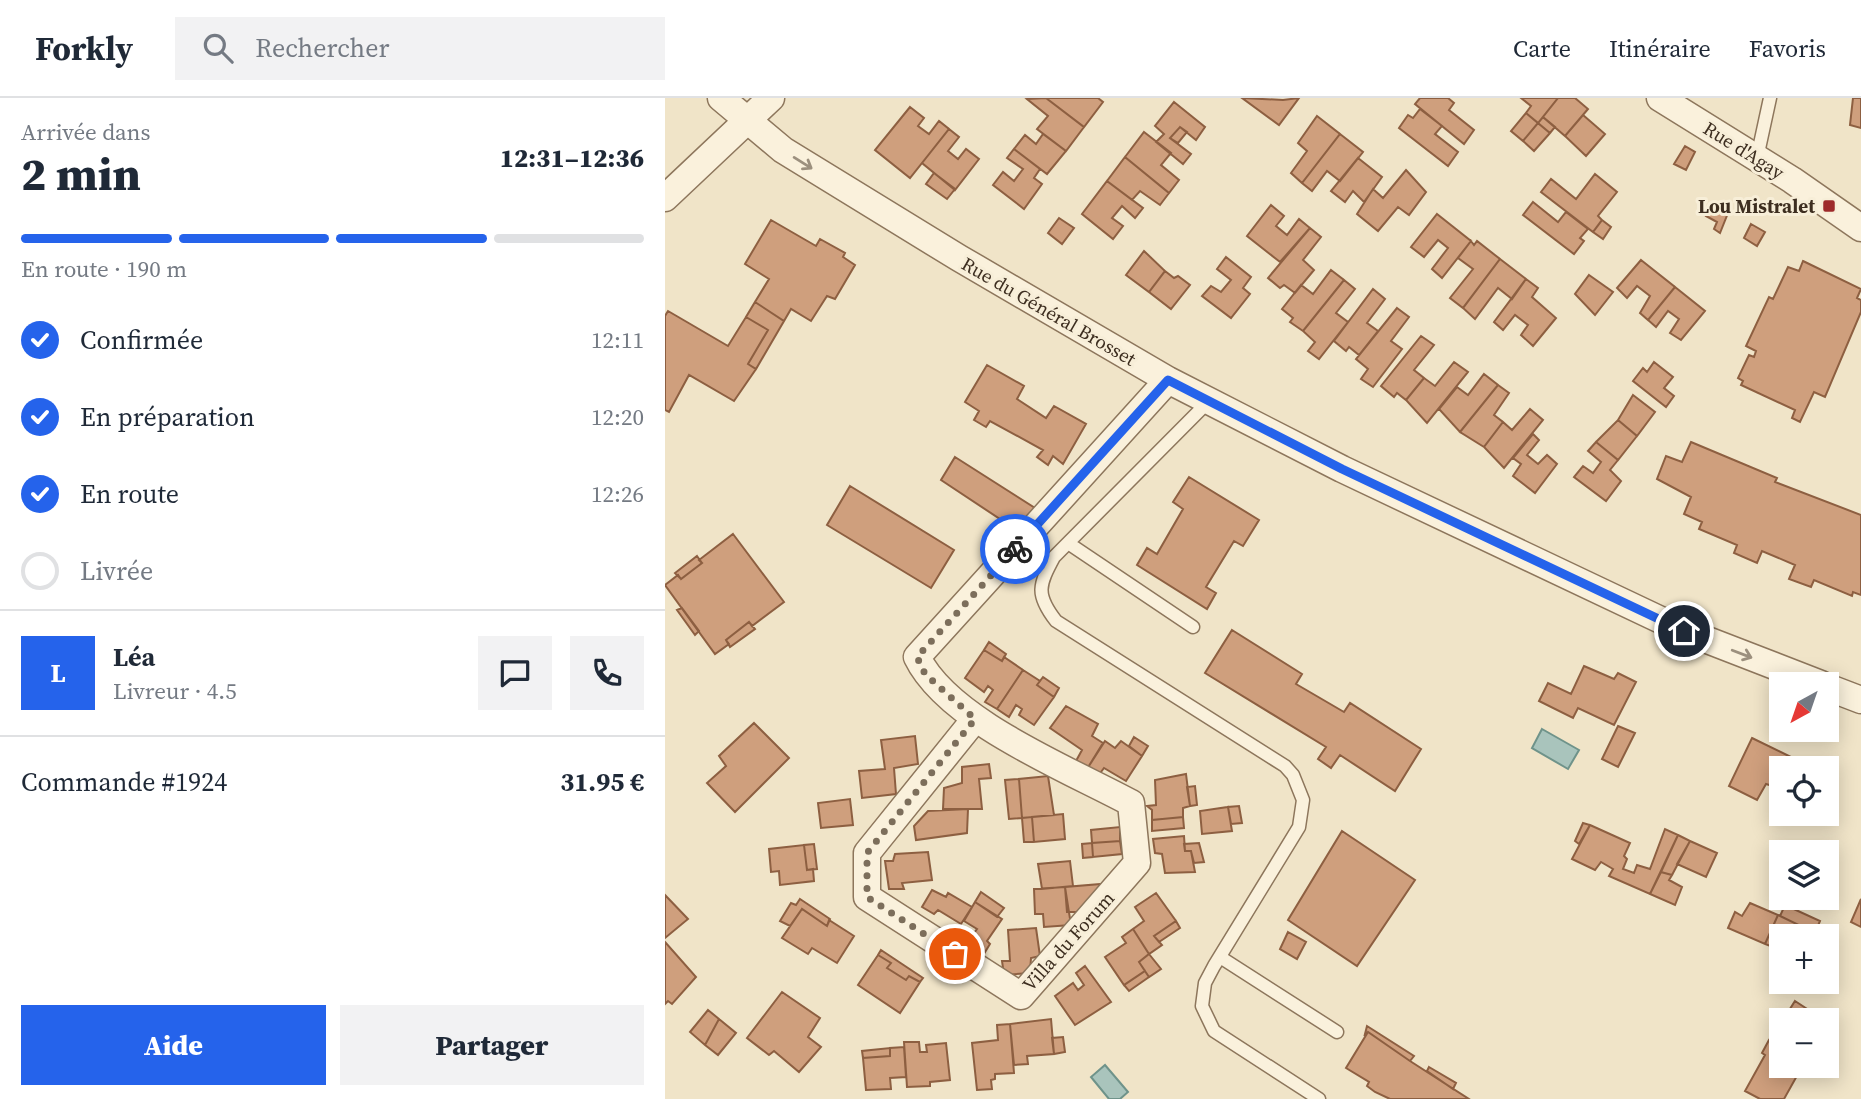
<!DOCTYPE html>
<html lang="fr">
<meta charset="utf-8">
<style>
body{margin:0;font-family:"Source Serif 4",serif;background:#f2f2f3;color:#1f2937;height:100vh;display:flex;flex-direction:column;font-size:26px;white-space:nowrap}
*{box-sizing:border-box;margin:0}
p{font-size:23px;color:#747a83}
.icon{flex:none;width:38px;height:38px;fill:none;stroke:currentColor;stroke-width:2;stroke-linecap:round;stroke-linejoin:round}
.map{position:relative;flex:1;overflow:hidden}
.panel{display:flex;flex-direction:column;background:#fff;width:665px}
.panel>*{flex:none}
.needle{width:46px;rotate:220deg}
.buttons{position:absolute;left:1104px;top:574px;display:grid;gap:14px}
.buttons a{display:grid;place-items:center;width:70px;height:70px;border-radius:0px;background:#fff;box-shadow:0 4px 18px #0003;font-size:35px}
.pin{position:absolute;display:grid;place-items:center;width:60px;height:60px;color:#fff;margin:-30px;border:4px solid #fff;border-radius:50%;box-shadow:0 2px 7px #0007}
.courier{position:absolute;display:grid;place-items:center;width:70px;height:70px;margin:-35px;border:5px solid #2563eb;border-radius:50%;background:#fff;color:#222;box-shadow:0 2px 9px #0007}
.overview em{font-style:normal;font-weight:800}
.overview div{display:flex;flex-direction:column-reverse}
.overview{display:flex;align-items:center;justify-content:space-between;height:119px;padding:0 21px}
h1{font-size:46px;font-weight:800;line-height:52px}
.bar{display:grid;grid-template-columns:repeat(4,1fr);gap:10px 7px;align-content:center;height:84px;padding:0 21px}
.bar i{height:9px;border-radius:5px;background:#e0e1e3}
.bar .on{background:#2563eb}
.bar p{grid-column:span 4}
.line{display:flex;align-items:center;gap:18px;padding:0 21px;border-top:2px solid #e0e1e3}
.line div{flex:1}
.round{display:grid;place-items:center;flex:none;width:74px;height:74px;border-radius:0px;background:#f2f2f3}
ol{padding:0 21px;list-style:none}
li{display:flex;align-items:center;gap:21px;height:77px}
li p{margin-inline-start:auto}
li .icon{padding:7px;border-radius:50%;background:#2563eb;color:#fff;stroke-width:4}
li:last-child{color:#747a83}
li i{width:38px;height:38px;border:4px solid #e0e1e3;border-radius:50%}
.cta{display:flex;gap:14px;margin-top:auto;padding:14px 21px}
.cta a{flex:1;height:80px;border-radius:0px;background:#2563eb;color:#fff;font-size:28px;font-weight:800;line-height:80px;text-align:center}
.cta a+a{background:#f2f2f3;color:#1f2937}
header{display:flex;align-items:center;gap:42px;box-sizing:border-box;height:98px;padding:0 35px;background:#fff;border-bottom:2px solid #e0e1e3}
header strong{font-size:33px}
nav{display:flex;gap:38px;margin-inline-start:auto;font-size:24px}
.search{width:490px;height:63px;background:#f2f2f3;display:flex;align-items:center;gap:18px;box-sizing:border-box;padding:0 24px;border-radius:0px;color:#747a83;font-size:26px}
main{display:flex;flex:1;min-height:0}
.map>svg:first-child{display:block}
</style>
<header>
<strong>Forkly</strong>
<div class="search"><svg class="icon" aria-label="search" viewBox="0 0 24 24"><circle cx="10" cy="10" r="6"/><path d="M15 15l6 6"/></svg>Rechercher</div>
<nav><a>Carte</a><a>Itinéraire</a><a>Favoris</a></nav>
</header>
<main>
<section class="panel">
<div class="overview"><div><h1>2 min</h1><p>Arrivée dans</p></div><em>12:31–12:36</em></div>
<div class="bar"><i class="on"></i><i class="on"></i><i class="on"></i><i></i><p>En route · 190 m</p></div>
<ol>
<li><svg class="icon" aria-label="check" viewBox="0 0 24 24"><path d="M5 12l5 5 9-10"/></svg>Confirmée<p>12:11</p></li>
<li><svg class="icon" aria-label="check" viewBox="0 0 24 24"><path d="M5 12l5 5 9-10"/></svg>En préparation<p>12:20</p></li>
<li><svg class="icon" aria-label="check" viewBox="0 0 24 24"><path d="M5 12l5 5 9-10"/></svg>En route<p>12:26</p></li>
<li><i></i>Livrée</li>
</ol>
<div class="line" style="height:126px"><b class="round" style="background:#2563eb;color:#fff">L</b><div><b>Léa</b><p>Livreur · 4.5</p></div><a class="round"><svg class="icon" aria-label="chat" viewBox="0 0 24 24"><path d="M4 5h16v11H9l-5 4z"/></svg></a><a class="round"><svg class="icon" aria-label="phone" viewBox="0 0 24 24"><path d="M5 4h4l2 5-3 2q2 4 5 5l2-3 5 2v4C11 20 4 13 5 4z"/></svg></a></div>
<div class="line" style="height:91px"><div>Commande #1924</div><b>31.95 €</b></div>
<div class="cta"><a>Aide</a><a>Partager</a></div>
</section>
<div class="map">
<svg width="1196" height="1001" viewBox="0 0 1196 1001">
<rect width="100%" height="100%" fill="#f0e4c8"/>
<!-- water -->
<path fill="#a9c4bc" stroke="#6f938a" stroke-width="2" d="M877,631L914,652L903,671L867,650Z
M440,967L463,994L455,1001H444L426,979Z"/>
<!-- building -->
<path fill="#cf9f7d" stroke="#8d5f41" stroke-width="2" d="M381,0L419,29L401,53L372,31L383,18L362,1Z
M381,0H433L438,4L419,29Z
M577,0L618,2L634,0L614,27Z
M755,0H783L789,5L784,12L809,32L799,46L750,6Z
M856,0H893L873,25L861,15L866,8Z
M893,0H910L923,11L900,38L878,19Z
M1188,0H1196V30L1185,27Z
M509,4L540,29L531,42L515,29L505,40L526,56L518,66L491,44L499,36L490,28Z
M245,9L259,20L253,28L264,36L274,23L284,31L245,80L210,52Z
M755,11L777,28L770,36L793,54L783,68L734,30L743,17L748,20Z
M861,15L873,25L858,43L846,33Z
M918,17L940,36L921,58L900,38Z
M652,18L675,36L637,85L626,75L642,53L633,45Z
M878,19L890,29L885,35L873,25Z
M873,25L885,35L869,53L858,43Z
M515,29L522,34L513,45L505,40Z
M284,31L294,39L283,53L293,61L301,51L314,61L290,92L257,65Z
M479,34L506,55L496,67L514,82L504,95L460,59Z
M378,36L401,53L382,76L349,51L360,37L371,46Z
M675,36L698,54L675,83L662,73L647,93L637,85Z
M1020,48L1030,54L1021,72L1009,66Z
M349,51L375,71L369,80L377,86L359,111L328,87L338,74L349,83L358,71L342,60Z
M460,59L504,95L495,107L475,93L467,102L442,83Z
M693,60L717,79L699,104L688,93L680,104L666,93Z
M741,72L761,94L744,117L733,109L713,133L692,116L708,91L718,100Z
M269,75L290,91L282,101L261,86Z
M930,76L952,94L933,118L937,122L928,134L876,94L886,81L911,101Z
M442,83L478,110L470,120L457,108L447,120L458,128L448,141L417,116Z
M868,104L893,124L901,114L923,131L915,140L919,143L909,156L858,117Z
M1048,106L1063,115L1055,135L1049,131L1052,124L1041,118Z
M606,107L619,118L611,128L622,137L634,121L645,130L615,164L582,138Z
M772,116L806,143L777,180L767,171L783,150L773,142L759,159L746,149Z
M394,120L409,130L397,146L383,135Z
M106,122L151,148L155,141L180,155L178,159L190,167L170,201L162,198L146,223L126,211L119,223L90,204L104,181L80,166Z
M937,122L946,129L938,141L928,134Z
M1086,126L1100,134L1092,148L1079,140Z
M645,130L656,139L638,162L649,172L630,195L619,187L615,190L603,180Z
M806,143L809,147L812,143L835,161L798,210L785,200L808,171L793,160Z
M479,153L500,173L484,194L461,177Z
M561,159L586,179L578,190L585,196L566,220L537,198L546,188L556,194L566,182L552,171Z
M835,161L861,181L847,201L833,190L810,221L798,210Z
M976,162L1010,189L983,222L975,215L985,198L972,188L962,200L952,190Z
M1138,163L1196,191L1192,200L1196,202V214L1160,299L1149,294L1135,324L1127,320L1130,312L1076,287L1078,283L1073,280L1084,257L1089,259L1091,253L1081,248L1104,199L1108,201L1123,169L1134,173Z
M666,172L679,182L638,233L625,224L628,220L617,211L636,187L648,196Z
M500,173L509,180L513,178L525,187L506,211L484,194Z
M924,177L948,194L930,217L910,196Z
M861,181L873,190L867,199L891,220L868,248L856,237L863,227L850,217L838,232L829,224Z
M679,182L690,191L671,215L683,224L654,261L643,253L650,244L638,233Z
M1010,189L1040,213L1016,242L1005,235L1014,221L1003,213L991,229L983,222Z
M708,191L720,201L702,225L713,233L694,257L684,249L681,253L669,243Z
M90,204L119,223L91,271L83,266L103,232L81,219Z
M732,210L744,219L726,243L737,251L708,289L696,281L703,271L691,261Z
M3,213L63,248L81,219L103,232L83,266L91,271L69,303L24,277L4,314L0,312V218Z
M756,238L769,247L749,272L759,280L741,302L732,295L729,299L716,288Z
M789,264L803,274L762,325L741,302L759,280L770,288Z
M989,264L1008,279L999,290L1009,298L1001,309L968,283L978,270L982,274Z
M322,267L359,288L352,301L381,320L389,308L421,326L398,366L388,358L383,367L372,359L378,352L325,323L321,329L309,322L314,313L300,304Z
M819,276L833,287L795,334L774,311L792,289L803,297Z
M833,287L844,295L829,317L838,324L819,349L795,334Z
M968,297L990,314L972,338L953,322Z
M865,311L878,322L839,370L819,349L838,324L847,332Z
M953,322L972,338L953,362L931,344Z
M868,336L874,342L862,357L873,366L882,357L892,366L870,395L848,378L856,366L848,360Z
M931,344L953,362L945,372L956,383L941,403L909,379L918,368L928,375L936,364L923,353Z
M1026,344L1112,380L1110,384L1196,417V497L1188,494L1187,498L1149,482L1146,489L1124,481L1130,467L1097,453L1092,465L1069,455L1072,447L1034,431L1037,424L1019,416L1026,399L992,381L1001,358L1017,364Z
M290,359L370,410L353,433L276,382Z
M524,379L594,422L578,448L569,443L541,489L551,495L542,511L472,467L482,450L492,456L518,411L508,404Z
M185,388L289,452L266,490L162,427Z
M68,436L119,504L87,528L84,524L61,542L64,546L50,556L0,487L13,477L16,481L37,465L34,462Z
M32,458L37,465L16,481L10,475Z
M17,510L34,533L30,537L12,512Z
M84,524L90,531L65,549L61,542Z
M567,532L637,576L631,586L679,614L685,605L756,651L730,693L675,657L666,670L653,661L661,649L540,575Z
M324,544L341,556L337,563L319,552Z
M319,552L337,563L339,559L358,572L332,611L320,604L328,592L323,588L319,594L300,580Z
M919,568L949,581L953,575L971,584L949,627L913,610L908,620L874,603L883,585L906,596Z
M358,572L375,583L372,587L389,599L369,627L354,617L357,611L351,607L344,619L332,611Z
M378,579L394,590L389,599L372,587Z
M401,608L433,626L427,638L438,645L422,671L411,663L417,652L385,630Z
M89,625L124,660L70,714L42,685L61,668L54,658Z
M953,628L970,635L953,669L937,661Z
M250,638L253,666L229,670L231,696L197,700L194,673L220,671L216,642Z
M469,639L483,648L477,658L464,648Z
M1087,640L1128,660L1123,670H1116L1114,690L1101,686L1092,702L1064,688Z
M440,643L450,650L456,643L477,658L461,683L439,670L433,678L422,671Z
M324,666L326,680L314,681L317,711H278L279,690L297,685V669Z
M521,676L525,708L518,710V719L487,722V712L482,708L491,707L490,682Z
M383,678L389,717L357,720L354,681Z
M354,681L357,720L344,721L340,682Z
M530,688L532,707L525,708L522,689Z
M185,701L188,727L156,730L153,705Z
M574,708L577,725L566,726L563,709Z
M563,709L567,733L537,736L535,713Z
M303,711L302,735L251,742L249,728L263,713Z
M398,716L400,741L369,744L367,719Z
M367,719L369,744H359L357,720Z
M518,719L519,730L487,733V722Z
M918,725L925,727L914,746L910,743Z
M925,727L965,745L959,758L962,761L958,771L969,775L972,767L985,771L1000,731L1013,737L985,796L944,778L948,771L936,764L930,772L907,761Z
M455,729V743L427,745L426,732Z
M677,733L750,782L692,868L623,822Z
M1013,737L1025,743L1007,777L996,774Z
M519,738L520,753H526L530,774L500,775L497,756L490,755L488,741Z
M455,743L457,756L428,759L427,745Z
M1025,743L1052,755L1041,779L1012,766Z
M427,745L428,759L418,760L417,746Z
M534,745L539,764L529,765L526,753H520L519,746Z
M149,746L152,771L142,772L139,747Z
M139,747L142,772L148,771L149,783L115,787L114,773L106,774L104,751Z
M263,754L267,782L237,785L239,791H224L220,763H228L230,756Z
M405,763L408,788L377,791L373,766Z
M996,774L1007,777L1004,782L1017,789L1010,807L985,796Z
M436,786L414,814H402L400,789Z
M400,789L406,827L379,829L378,816H370L369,791Z
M267,792L281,799L283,795L307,809L296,826L273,812L269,816L257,809Z
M316,794L339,810L332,819L310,804Z
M491,795L511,823L489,838L497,847L484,856L468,831L479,823L470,809Z
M0,797L23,821L0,840Z
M135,801L165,821L162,828L137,811L125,828L115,823L126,805L131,807Z
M1196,801V829L1186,824Z
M310,804L337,821L322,843L325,846L317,859L300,847L312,831L299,823Z
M1085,805L1113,817L1100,846L1063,830L1070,814L1077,818Z
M1120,807L1155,823L1150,835L1115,818Z
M137,811L162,828L164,822L189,838L172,865L147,850L143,856L117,840Z
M1113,817L1150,835L1148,838H1116V852L1100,846Z
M511,823L515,830L494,844L489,838Z
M371,830L375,858L366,860L365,875L339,877L337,863H345L343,832Z
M468,831L484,856L474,864L480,873L459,887L440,859L461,845L457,839Z
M623,834L641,844L632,861L615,851Z
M0,844L31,879L7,906L3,903L0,906Z
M216,852L258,880L255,884L244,878L241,882L222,870L226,865L213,857Z
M484,856L496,871L484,879L474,864Z
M213,857L226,865L222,870L241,882L244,878L255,884L235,915L193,887Z
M420,868L446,904L410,927L390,898L408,885L413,892L419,887L411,875Z
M480,873L484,879L464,893L459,887Z
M117,894L155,920L143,939L156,949L134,974L109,953L104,957L82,940Z
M1130,903L1159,922H1118Z
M43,912L54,921L40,947L25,934Z
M54,921L71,935L53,957L40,947Z
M386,921L389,956L362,958L363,966L349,967L345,926Z
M345,926L349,975L330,976V981L326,982L327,991L312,992L307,945L333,942L332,927Z
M702,928L749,958L745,963L703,934L700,936Z
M703,934L745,963L804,1001H725L710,994L702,988L704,984L681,970Z
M398,939L400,954L389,956L387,940Z
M1104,942L1116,949V968H1133L1129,974L1133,976L1119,1001H1095L1080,993L1100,957L1097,955Z
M239,944H254L255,954H262L261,947L281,945L285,982L265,984V988L242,989Z
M239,949L241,979L225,980L226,991L201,992L198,960L225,958V950Z
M225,950V958L198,960L197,953Z
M764,969L791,985L788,991L762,973Z"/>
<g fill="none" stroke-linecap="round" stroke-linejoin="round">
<!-- lane casing -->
<g stroke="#8d765c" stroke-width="15">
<path id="lane" d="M1092,60L1105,0
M544,303L389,459C374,487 370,496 391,523L620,668L628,677L638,702L634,729L549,868L540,885L537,908L549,933L654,1001
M403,445L528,529
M555,859L672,934"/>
</g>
<!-- street casing -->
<g stroke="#8d765c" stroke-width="29">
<path id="street" d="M56,0L118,52L294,160L503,282L677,371L1019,533L1156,586
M995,0L1127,82L1196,130
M0,100L106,0
M1162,589L1196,602
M310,621L202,755V799L356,898L472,765L466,705C403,671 283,623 252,559L503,282"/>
</g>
<!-- lane -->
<use href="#lane" stroke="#faf1dc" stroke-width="12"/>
<!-- street -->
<use href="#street" stroke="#faf1dc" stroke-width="26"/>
</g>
<!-- one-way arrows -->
<defs><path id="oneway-shaft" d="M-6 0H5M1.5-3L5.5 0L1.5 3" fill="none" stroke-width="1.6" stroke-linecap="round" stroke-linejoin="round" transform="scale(1.75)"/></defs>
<g stroke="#9c907e">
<use href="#oneway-shaft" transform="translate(138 65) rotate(32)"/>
<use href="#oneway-shaft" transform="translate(1077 556) rotate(21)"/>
</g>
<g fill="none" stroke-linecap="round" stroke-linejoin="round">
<!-- done -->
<path stroke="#7c6e5b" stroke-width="7" stroke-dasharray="0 12.6" d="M290,856L202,799V755L310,621L260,576L252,559L350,451"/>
<!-- route -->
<path stroke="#2563eb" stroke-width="9" d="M350,451L503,282L677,371L1019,533"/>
</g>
<!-- markers -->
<rect fill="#9e2a2b" stroke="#f7eed8" stroke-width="2.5" x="1157" y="101" width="14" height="14" rx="3.5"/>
<g text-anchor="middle" stroke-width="6" stroke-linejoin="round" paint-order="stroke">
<!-- street labels -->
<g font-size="19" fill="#3d2e20" stroke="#f7eed8">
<text transform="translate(1079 52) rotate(32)" y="7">Rue d'Agay</text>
<text transform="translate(384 213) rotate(30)" y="7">Rue du Général Brosset</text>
<text transform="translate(403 843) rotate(-48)" y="7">Villa du Forum</text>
</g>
<!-- poi labels -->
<g font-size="19" font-weight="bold" fill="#3d2e20" stroke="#f7eed8" text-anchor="end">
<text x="1150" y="115">Lou Mistralet</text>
</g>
</g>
</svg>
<div class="buttons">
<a><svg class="needle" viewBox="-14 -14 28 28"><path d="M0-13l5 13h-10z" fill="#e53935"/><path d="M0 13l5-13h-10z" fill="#747a83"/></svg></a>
<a><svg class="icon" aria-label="locate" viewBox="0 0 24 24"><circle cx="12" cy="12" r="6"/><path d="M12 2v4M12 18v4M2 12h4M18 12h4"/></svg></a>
<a><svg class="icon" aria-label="layers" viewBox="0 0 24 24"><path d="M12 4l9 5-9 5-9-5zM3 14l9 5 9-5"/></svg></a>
<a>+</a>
<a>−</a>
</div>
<div class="pin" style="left:290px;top:856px;background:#ea580c"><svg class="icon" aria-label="bag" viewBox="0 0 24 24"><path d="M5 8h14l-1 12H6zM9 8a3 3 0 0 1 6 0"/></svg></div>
<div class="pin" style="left:1019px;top:533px;background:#1f2937"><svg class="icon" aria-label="home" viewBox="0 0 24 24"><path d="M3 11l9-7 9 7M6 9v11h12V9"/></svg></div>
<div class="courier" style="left:350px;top:451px"><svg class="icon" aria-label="bike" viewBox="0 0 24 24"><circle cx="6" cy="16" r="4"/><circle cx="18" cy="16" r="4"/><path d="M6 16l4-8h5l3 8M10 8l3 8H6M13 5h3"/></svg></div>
</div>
</main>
